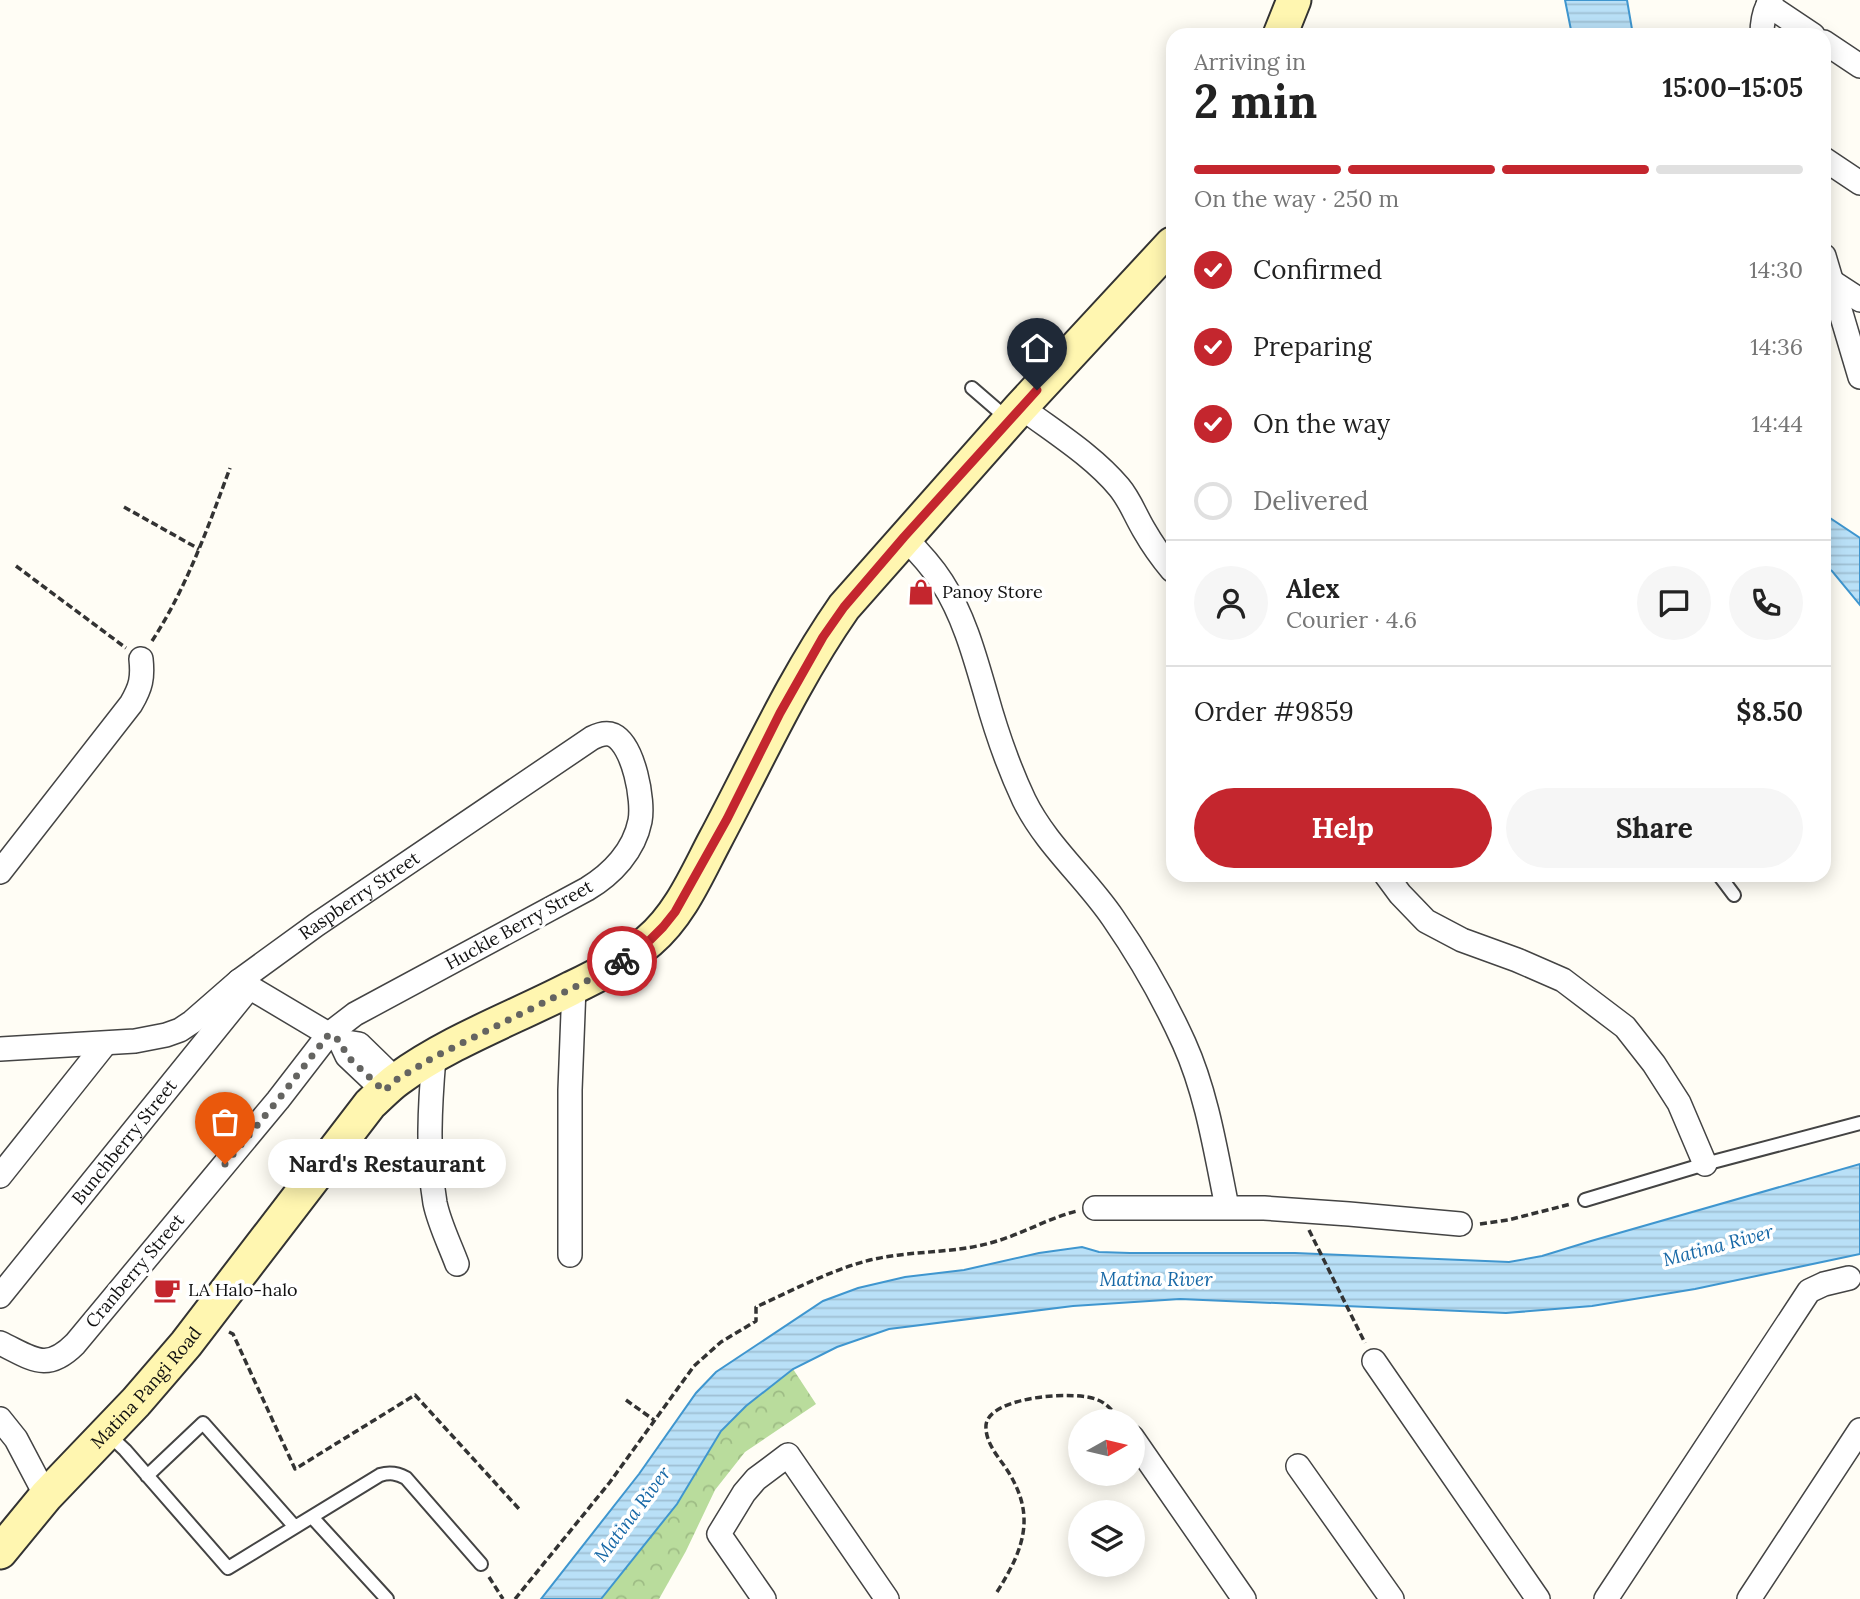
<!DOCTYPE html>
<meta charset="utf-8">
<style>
body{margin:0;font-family:Lora,serif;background:#f6f6f6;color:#222;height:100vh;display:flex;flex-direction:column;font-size:26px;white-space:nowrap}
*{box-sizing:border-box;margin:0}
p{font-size:23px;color:#767676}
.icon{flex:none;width:38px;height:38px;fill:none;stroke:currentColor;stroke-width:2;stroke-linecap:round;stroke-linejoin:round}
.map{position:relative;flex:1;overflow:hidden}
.details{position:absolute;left:1166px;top:28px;width:665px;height:854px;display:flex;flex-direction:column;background:#fff;border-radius:21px;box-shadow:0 4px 18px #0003}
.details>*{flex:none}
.needle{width:46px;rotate:82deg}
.fabs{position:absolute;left:1068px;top:1409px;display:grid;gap:14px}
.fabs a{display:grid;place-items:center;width:77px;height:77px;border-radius:50%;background:#fff;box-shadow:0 4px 18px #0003;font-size:35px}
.pin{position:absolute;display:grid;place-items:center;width:60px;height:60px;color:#fff;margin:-72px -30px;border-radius:50% 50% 50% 0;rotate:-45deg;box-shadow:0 0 7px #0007}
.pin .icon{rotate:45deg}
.courier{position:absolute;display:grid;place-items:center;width:70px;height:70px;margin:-35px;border:5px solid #c4262e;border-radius:50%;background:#fff;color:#222;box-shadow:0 2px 9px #0007}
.bubble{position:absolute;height:49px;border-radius:24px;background:#fff;box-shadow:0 4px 18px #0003;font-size:23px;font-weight:700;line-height:49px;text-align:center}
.overview em{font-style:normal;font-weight:700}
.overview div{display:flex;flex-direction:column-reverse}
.overview{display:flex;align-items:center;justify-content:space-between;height:119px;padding:0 28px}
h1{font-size:46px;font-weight:700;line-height:52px}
.bar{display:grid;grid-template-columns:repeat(4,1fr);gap:10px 7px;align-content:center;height:84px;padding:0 28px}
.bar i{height:9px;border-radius:5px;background:#e0e0e0}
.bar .active{background:#c4262e}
.bar p{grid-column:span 4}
.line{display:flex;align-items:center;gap:18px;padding:0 28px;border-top:2px solid #e0e0e0}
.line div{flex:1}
.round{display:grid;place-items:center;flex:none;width:74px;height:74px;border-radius:37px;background:#f6f6f6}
ol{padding:0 28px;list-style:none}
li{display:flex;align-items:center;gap:21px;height:77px}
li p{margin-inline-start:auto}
li .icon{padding:7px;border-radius:50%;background:#c4262e;color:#fff;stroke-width:4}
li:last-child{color:#767676}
li i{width:38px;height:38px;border:4px solid #e0e0e0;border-radius:50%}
.primary-button{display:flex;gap:14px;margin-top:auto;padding:14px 28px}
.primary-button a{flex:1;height:80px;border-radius:42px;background:#c4262e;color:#fff;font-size:28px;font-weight:700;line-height:80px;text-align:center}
.primary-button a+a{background:#f6f6f6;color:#222}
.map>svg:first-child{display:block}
</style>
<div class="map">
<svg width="1860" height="1599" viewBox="0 0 1860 1599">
<defs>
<pattern id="forest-crowns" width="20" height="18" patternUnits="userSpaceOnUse" patternTransform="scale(1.75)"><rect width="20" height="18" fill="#b9dc9c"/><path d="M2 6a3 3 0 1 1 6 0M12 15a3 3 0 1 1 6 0" fill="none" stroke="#9ebc85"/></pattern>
<pattern id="water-rules" width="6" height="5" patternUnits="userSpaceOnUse" patternTransform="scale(1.75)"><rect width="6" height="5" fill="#b9e0f7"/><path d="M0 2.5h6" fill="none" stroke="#9ebfd3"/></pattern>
</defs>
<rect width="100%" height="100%" fill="#fffdf5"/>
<!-- forest -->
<path fill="url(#forest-crowns)" d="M793,1369L816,1404L745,1452L715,1490L686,1551L659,1599H601L677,1504L721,1431L746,1406Z"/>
<!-- water -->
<path fill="url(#water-rules)" stroke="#3f96cf" stroke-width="2" d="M1565,0H1627L1633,35H1572Z
M1824,514L1860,538V605L1832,571L1824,566Z
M1860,1164V1254L1695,1289L1592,1306L1506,1313L1180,1299L1073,1306L889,1329L837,1347L793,1369L746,1406L721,1431L677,1504L601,1599H541L639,1474L696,1393L716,1372L823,1301L858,1288L905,1277L964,1270L1039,1253L1082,1247L1099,1252L1130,1253H1295L1509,1262L1542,1256L1591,1241Z"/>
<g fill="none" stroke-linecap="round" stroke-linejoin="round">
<!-- lane casing -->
<g stroke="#444" stroke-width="16">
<path id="lane" d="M972,388L1009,420
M1719,875L1734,895
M1585,1200L1705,1164L1860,1123
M108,1434L125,1450L228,1568L380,1475C390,1472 397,1473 406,1478L481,1564
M147,1476L203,1423L295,1527
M312,1517L387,1599"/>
</g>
<!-- street casing -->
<g stroke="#444" stroke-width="26">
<g id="street">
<path d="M1768,5L1813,35"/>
<path d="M1762,35C1762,23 1764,10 1771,0"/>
<path d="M1824,42L1860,66"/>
<path d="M1824,159L1860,183"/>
<path d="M1824,256L1860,377"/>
<path d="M1831,281L1860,300"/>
<path d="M1021,407C1054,432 1092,455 1119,487C1130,500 1135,515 1144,530C1152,544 1161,557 1172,570"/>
<path d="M904,537C918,551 931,565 942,582C964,616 975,657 986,695C996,731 1008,766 1024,800C1046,845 1085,877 1113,918C1140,957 1164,999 1184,1043C1207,1094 1216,1153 1227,1207"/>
<path d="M0,872L131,704C141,687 143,678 141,659"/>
<path d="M1386,875L1400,894L1426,921L1462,940L1517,960L1563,980L1625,1027L1654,1064L1679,1103L1705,1164"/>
<path d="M239,981L340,1041L359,1044L396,1080"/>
<path d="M340,1041L347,1056L384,1091"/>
<path id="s1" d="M0,1049L135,1041L166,1035L180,1030L192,1022L239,981L316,925L592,738C598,735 606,732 613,735C634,745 644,801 640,821C634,851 612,874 587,889L355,1014L329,1034L278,1100L75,1344C46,1373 32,1358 0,1343"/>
<path d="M434,1057C430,1104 427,1156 435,1203C439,1223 450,1245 457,1264"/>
<path d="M0,1176L105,1044"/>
<path d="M1095,1208H1264L1349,1214L1460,1224"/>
<path d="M570,1255V1090L574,987"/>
<path id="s2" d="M0,1296L249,988"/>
<path d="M1374,1361L1538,1599"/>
<path d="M0,1419L16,1439L46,1496"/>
<path d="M1132,1437L1244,1599"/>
<path d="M1298,1466L1392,1599"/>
<path d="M764,1599L719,1534L744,1493L756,1479L788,1455L887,1599"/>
<path d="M1606,1599L1809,1291L1824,1284L1849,1278"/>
<path d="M1749,1599L1860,1430"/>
</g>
</g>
<!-- secondary casing -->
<g stroke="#333" stroke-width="37">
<g id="secondary">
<path d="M1280,35L1294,0"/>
<path id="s3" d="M0,1552L46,1496L136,1402L186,1344L370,1104C379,1096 388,1086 398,1079C450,1041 514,1018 572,988C599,975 626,961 649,941C680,915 697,874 715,840C757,761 793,680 844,607L1021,407L1172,244"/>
</g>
</g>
<!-- path -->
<path stroke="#333" stroke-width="3.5" stroke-dasharray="7 3.5" stroke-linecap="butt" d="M124,507L199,549
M16,566L126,648
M152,641C187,587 208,527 230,468
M1480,1224L1508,1220L1571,1204
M1309,1230L1365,1343
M229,1332L233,1334L295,1469L415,1395L520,1510
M626,1400L654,1420
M489,1577L503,1599
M997,1592C1026,1546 1037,1512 1003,1464C995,1453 985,1440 986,1425C989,1396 1077,1390 1098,1400C1108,1404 1114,1413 1121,1421
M515,1599L610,1482L694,1366L721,1342L756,1321V1307C793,1290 831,1270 870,1260C912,1250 956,1254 997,1241C1024,1233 1049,1218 1077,1211"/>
<!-- lane -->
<use href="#lane" stroke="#fff" stroke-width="12"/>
<!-- street -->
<use href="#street" stroke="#fff" stroke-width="23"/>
<!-- secondary -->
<use href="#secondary" stroke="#fff6b0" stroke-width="33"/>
</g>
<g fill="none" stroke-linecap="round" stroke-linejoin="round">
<!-- done -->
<path stroke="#646461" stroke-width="7" stroke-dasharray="0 12.6" d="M225,1164L278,1100L329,1034L340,1041L347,1056L384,1091L396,1080L434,1057L599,975L622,961"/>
<!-- route -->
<path stroke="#c4262e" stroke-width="9" d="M622,961L650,940L663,927L675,912L727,819L780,713L823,637L844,607L904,537L1037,390"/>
</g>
<!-- icons -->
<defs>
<g id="shop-bare" transform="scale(2.1)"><path d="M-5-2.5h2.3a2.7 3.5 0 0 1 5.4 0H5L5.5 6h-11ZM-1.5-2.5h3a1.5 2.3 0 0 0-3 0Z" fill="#c4262e" stroke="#fff" stroke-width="2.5" paint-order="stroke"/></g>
<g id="cafe-bare" transform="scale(2.1)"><path d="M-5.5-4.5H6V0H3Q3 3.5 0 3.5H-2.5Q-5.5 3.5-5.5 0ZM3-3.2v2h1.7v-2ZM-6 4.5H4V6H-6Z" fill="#c4262e" stroke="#fff" stroke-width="2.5" paint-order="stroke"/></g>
</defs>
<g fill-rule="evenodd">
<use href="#shop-bare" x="921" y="592"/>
<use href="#cafe-bare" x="167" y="1290"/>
</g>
<g text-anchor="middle" stroke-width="7" stroke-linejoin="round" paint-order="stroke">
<!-- poi labels -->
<g font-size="18" fill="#111" stroke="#fff" text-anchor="start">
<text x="942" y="598">Panoy Store</text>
<text x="188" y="1296">LA Halo-halo</text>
</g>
<!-- street labels -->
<g font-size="18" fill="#111" stroke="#fff">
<text dy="6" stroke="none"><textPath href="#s1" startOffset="406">Raspberry Street</textPath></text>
<text transform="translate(519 925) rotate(-29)" y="6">Huckle Berry Street</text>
<text dy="6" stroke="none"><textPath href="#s2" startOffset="198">Bunchberry Street</textPath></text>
<text transform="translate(135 1271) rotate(-50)" y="6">Cranberry Street</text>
<text dy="6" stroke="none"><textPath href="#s3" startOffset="220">Matina Pangi Road</textPath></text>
</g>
<!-- water labels -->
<g font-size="19" font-style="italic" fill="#1768a6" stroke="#fff">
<text transform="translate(1718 1245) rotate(-15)" y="7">Matina River</text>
<text x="1156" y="1286">Matina River</text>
<text transform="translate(632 1514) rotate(-53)" y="7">Matina River</text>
</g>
</g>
</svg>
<div class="fabs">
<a><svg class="needle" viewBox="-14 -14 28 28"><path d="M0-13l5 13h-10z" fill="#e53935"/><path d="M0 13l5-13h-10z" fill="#767676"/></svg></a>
<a><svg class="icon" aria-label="layers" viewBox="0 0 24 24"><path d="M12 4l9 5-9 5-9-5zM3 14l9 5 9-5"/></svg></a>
</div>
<div class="pin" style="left:225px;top:1164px;background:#ea580c"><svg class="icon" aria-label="bag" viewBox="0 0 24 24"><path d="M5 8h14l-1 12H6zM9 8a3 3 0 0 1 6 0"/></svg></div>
<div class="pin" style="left:1037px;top:390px;background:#1f2937"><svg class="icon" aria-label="home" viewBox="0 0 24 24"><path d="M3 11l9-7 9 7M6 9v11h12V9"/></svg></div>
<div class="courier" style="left:622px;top:961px"><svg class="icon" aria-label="bike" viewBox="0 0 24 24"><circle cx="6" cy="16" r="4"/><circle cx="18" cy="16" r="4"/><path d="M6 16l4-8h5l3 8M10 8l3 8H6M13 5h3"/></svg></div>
<div class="bubble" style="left:268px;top:1139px;width:238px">Nard's Restaurant</div>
<section class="details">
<div class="overview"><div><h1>2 min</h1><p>Arriving in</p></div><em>15:00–15:05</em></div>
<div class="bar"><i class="active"></i><i class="active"></i><i class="active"></i><i></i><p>On the way · 250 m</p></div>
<ol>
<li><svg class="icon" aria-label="check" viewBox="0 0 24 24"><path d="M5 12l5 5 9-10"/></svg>Confirmed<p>14:30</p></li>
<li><svg class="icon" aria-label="check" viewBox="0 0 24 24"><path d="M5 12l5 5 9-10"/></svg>Preparing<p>14:36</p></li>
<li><svg class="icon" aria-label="check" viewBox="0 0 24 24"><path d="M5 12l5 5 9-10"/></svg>On the way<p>14:44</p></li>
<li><i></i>Delivered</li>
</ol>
<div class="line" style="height:126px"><a class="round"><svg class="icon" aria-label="person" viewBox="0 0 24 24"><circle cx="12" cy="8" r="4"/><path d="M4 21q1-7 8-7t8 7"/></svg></a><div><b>Alex</b><p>Courier · 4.6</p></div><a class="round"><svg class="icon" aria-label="chat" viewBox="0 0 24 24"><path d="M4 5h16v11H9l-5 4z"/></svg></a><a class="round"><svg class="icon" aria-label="phone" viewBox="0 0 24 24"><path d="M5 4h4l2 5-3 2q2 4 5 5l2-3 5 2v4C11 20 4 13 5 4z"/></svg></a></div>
<div class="line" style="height:91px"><div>Order #9859</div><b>$8.50</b></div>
<div class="primary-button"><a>Help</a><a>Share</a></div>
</section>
</div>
